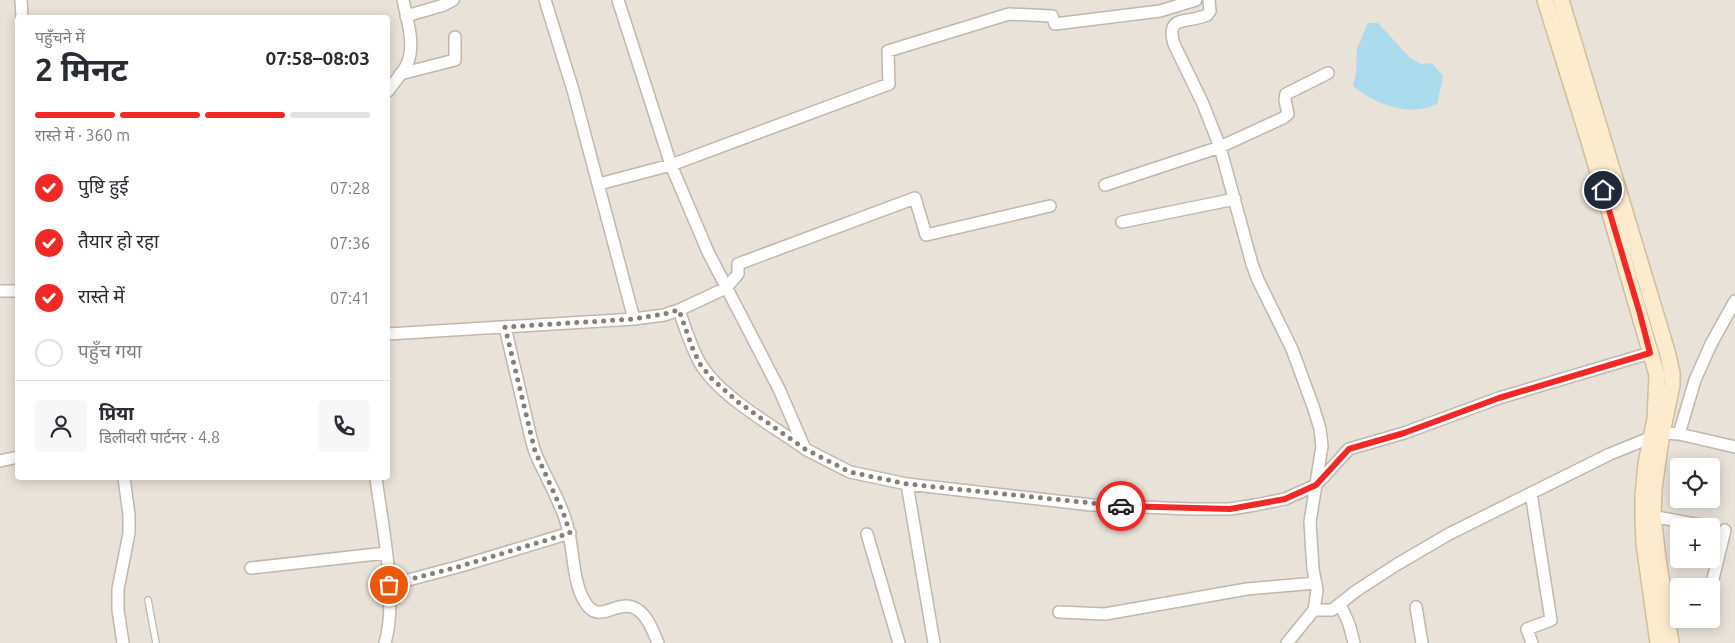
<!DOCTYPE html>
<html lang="hi">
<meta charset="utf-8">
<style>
body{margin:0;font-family:Ubuntu,"Noto Sans Devanagari",sans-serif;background:#f7f7f7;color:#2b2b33;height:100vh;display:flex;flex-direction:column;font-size:19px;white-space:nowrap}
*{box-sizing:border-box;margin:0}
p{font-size:16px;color:#7c7c81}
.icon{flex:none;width:28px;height:28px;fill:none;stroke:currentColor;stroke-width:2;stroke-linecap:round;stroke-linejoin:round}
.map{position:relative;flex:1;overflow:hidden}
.details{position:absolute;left:15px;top:15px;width:375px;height:465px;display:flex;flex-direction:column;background:#fff;border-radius:5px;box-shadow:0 2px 12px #0003}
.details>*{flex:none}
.fabs{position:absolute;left:1670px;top:458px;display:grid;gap:10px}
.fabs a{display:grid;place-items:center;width:50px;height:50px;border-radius:5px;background:#fff;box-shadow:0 2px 12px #0003;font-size:25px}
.pin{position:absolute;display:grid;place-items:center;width:42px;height:42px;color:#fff;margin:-21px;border:2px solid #fff;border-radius:50%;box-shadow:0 1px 5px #0007}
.courier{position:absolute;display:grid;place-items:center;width:50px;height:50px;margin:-25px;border:4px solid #f12926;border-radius:50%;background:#fff;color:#222;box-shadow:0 1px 6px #0007}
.overview em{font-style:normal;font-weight:700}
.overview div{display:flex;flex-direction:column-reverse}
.overview{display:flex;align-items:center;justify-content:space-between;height:85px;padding:0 20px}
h1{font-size:32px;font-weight:700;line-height:38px}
.bar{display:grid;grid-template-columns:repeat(4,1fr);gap:8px 5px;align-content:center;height:60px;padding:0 20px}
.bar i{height:6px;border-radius:4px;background:#e1e1e2}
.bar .current{background:#f12926}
.bar p{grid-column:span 4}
.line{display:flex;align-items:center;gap:12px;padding:0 20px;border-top:1px solid #e1e1e2}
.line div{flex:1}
.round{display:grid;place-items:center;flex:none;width:52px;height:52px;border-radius:5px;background:#f7f7f7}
ol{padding:0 20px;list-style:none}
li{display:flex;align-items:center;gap:15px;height:55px}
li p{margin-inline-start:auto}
li .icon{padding:5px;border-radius:50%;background:#f12926;color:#fff;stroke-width:4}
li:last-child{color:#7c7c81}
li i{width:28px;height:28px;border:2px solid #e1e1e2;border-radius:50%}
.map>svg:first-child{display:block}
</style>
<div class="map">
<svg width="1735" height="643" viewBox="0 0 1735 643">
<rect width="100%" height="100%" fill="#f5f1eb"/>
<!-- residential -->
<path fill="#e8e2d9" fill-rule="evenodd" d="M0,0H1735V643H0ZM18,18H388V478H18ZM1679,466H1711V499H1679ZM1679,526H1711V559H1679ZM1679,586H1711V619H1679Z"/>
<!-- water -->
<path fill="#abdcee" d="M1368,23H1378L1410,58L1421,64L1432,63L1443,76L1437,104C1410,118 1375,104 1353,86L1356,72L1357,48Z"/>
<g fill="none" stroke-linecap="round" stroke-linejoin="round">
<!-- lane casing -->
<g stroke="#c0b7ae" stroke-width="8">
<path id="lane" d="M148,600L156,643"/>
</g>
<!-- street casing -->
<g stroke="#c0b7ae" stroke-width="14">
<path id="street" d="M21,0L22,18
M618,0L671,165L708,252L779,389L805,449L850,472L907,484L1092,505L1191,509H1230L1255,505L1285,499L1316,485L1349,449L1404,433L1499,398L1650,353
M1209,0L1210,11L1207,15C1188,24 1165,14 1174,44L1203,104L1220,147L1252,264L1258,280L1292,349L1314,409L1320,429L1322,446L1310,522L1313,569L1317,590L1314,610
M406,16L444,5L453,0
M400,74L455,60V37
M388,91C394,82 404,72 408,62C415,42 407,20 403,0
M599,184L671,165L889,84L888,51L1009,14L1052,16L1055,24L1160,11L1196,0
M1105,185L1220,147L1283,118L1288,114L1285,100L1286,94L1328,73
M1122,222L1235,199
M0,291H18
M679,310C685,328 691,347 700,363C719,396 773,426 804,448
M634,319L664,315L679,310L726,288L738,274V264L915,198L926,235L1050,206
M505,327C511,353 517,379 523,404C527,420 530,437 535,452C545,477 560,499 567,525C574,548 572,582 585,602C598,625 615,601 632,607C646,611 653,631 658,643
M388,334L634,319L573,90L545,0
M1679,434L1735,447
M0,461L18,457
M376,478C382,524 398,599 385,643
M907,484L934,643
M1531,493L1551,620L1527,629L1532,643
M1646,515L1705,526
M867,534L899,643
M251,568L386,553
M389,585L461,566L570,533
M1711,587L1725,530
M1340,604L1349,624L1354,643
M1416,607L1422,643
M1059,612L1105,614L1247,589L1316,583
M123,643L118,610V589L129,533V515L124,478
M1287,643L1314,610H1332L1356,591L1396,565L1449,534L1610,454L1662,433L1679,434L1695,380L1711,344L1735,301"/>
</g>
<!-- secondary casing -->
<g stroke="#d2bd9c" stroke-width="18">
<path id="secondary" d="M1545,0L1588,138L1657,375L1655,419L1646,464L1643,496V521L1644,544L1658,643
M1561,0L1667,351L1672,373V385L1662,433L1654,489L1653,516L1658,558L1671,643"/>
</g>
<!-- lane -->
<use href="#lane" stroke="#fff" stroke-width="5.5"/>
<!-- street -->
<use href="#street" stroke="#fff" stroke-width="11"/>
<!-- secondary -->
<use href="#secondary" stroke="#fcebcd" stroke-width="15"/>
</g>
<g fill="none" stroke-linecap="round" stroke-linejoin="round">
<!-- done -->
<path stroke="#857f77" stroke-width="5" stroke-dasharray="0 9" d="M389,585L461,566L570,533L564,515L535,451L505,327L634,319L664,314L679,310L692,347L700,364L711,378L738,402L805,449L850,472L907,484L1121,506"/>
<!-- route -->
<path stroke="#f12926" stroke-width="6" d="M1121,506L1230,509L1285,499L1316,485L1349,449L1404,433L1499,398L1650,353L1640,314L1603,190"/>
</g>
</svg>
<div class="fabs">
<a><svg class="icon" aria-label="locate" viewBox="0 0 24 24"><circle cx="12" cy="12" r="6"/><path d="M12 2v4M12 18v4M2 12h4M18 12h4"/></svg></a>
<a>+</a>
<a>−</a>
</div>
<div class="pin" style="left:389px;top:585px;background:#ea580c"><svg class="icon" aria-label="bag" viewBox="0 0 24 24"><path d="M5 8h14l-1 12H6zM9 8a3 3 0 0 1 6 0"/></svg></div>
<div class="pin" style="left:1603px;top:190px;background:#1f2937"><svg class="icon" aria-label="home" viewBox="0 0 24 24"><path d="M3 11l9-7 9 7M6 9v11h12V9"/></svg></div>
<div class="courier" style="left:1121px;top:506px"><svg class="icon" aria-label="car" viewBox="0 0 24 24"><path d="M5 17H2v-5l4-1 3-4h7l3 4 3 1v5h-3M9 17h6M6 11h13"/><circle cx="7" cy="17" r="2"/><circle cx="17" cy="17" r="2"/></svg></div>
<section class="details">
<div class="overview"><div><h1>2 मिनट</h1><p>पहुँचने में</p></div><em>07:58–08:03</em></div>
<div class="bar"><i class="current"></i><i class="current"></i><i class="current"></i><i></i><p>रास्ते में · 360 m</p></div>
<ol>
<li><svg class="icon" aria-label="check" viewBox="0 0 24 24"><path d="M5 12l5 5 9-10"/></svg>पुष्टि हुई<p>07:28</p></li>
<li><svg class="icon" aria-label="check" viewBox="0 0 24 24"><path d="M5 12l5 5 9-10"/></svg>तैयार हो रहा<p>07:36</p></li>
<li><svg class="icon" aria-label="check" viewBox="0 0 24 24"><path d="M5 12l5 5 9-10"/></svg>रास्ते में<p>07:41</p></li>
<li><i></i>पहुँच गया</li>
</ol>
<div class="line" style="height:90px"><a class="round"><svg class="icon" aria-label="person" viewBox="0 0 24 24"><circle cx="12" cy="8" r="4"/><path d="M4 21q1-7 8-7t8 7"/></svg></a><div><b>प्रिया</b><p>डिलीवरी पार्टनर · 4.8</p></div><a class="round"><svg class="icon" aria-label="phone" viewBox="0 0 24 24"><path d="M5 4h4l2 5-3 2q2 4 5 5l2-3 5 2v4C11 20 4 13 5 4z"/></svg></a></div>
</section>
</div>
